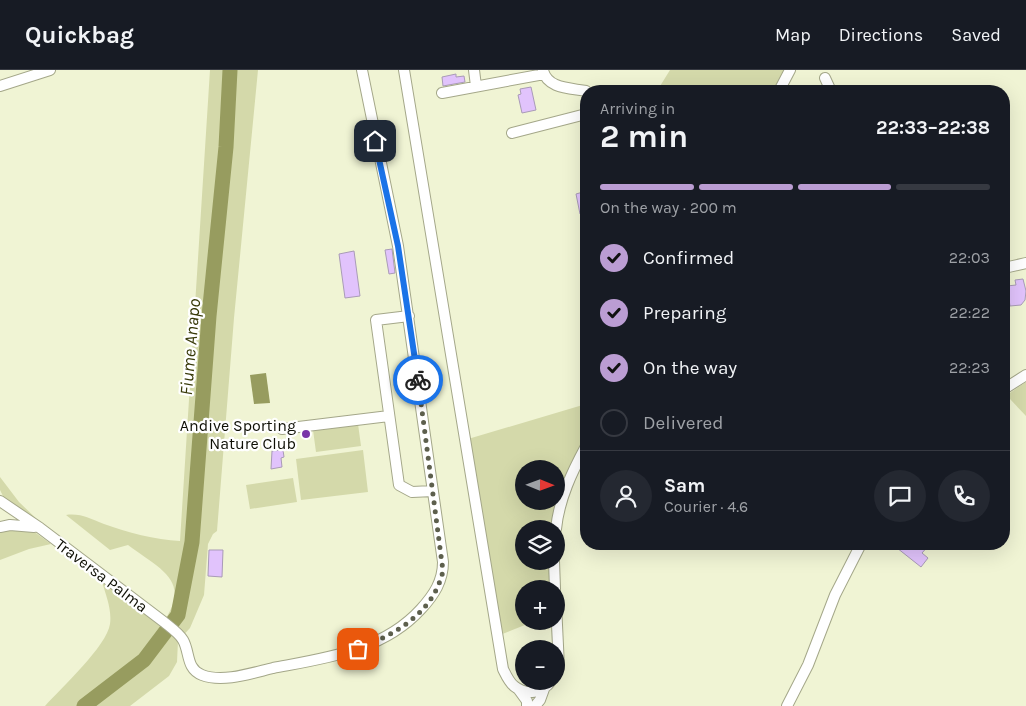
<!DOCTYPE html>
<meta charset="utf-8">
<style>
body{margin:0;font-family:Karla,sans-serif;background:#242831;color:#f1f3f6;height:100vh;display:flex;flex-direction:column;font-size:19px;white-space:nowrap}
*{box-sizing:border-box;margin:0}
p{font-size:16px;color:#9ea1a6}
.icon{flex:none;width:28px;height:28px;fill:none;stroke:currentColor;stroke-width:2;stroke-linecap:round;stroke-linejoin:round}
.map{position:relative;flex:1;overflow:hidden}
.side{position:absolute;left:580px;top:15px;width:430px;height:465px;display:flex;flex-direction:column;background:#171b24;border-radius:20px;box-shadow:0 5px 20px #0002}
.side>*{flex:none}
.needle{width:32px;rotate:91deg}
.fabs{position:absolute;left:515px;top:390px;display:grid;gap:10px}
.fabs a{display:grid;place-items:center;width:50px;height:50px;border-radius:50%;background:#171b24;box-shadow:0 5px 20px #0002;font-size:25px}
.pin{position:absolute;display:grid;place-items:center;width:42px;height:42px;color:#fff;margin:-21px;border-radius:10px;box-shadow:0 2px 8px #0006}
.courier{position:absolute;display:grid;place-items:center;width:50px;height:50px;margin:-25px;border:4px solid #1a73e8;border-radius:50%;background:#fff;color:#222;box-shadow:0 1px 6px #0007}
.summary em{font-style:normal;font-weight:700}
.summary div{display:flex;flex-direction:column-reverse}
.summary{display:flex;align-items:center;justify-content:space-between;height:85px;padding:0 20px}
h1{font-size:32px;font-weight:700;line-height:38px}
.bar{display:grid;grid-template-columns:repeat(4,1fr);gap:8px 5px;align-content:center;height:60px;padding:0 20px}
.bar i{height:6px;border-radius:4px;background:#363941}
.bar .on{background:#bb9dd3}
.bar p{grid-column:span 4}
.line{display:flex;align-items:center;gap:12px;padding:0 20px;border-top:1px solid #363941}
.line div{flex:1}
.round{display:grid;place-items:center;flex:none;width:52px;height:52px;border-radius:26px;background:#242831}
ol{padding:0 20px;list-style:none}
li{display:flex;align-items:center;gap:15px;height:55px}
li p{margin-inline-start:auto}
li .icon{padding:5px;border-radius:50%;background:#bb9dd3;color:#111;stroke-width:4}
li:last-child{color:#9ea1a6}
li i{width:28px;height:28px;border:2px solid #363941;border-radius:50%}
header{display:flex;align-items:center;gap:30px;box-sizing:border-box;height:70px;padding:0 25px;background:#171b24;border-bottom:1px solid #363941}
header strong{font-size:24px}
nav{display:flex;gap:28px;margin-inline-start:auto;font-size:18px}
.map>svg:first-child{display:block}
</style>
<header>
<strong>Quickbag</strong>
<nav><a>Map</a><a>Directions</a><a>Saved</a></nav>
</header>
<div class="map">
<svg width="1026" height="636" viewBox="0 0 1026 636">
<rect width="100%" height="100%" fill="#f0f4d4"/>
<!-- green -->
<path fill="#d4d9aa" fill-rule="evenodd" d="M210,0H258L234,248L217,461L213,464L208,474L204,525L190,558L178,571L177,592L169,606L130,636H45C61,618 107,576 110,554C112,540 106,525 102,512L161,555C194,511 161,500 128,475L110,480L66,445C81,443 90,449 104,454C127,462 155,470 180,471Z
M670,0H785L774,21H657Z
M1026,312V346L1010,329L1004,333V327Z
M586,334V370L569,401L553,459H524V491H551L552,519H524V551H535L500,565L468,369ZM524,399H556V431H524Z
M358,354L361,376L316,382L313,360Z
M363,380L368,422L301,430L296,389Z
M0,407L19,432L44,456L6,432L0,420Z
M293,408L297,432L250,439L246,415Z
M17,459L33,461L51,474L29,479L0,490V461Z"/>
<!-- water -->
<path fill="#979c5f" d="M266,303L270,333L254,334L250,305Z"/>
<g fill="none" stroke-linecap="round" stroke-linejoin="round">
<!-- river -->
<path stroke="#979c5f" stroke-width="15" d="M84,636L144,590L178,545L192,472L209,246L226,77L230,0"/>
</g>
<!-- building -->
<path fill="#e1c3fc" stroke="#a99bb7" d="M456,4V7L464,6L465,12L443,16L442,7Z
M531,17L536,40L522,43L518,25L521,24L520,19Z
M583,122L586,143L580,144L576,124Z
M392,179L395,203L389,204L385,180Z
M354,181L360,226L345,228L339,184Z
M1023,209L1026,221L1025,230L1021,235L1010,236L1007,216L1016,215L1015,210Z
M283,380L284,387L281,388L282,397L271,399L272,381Z
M892,474H930L922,483L928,488L921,497Z
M209,480H223L222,507L208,506Z"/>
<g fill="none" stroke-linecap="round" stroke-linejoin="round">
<!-- minor casing -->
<g stroke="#a4a789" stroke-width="12">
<path id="minor" d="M404,0L503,599C506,605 509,612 514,616C526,626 543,623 551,611
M474,0L476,16
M543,0C547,19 571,18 586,21
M825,8L831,21
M0,16L50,0
M779,21L790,0
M442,23L544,4
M512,63L586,44
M1004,198L1026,193
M409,246L376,250L399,415L412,422L433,421
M1004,319L1026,305
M282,359L389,346
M0,431L40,458L164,552C170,557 179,563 183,570C190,582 186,599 202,605C223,613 252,603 273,598C326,588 383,581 421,539C434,525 443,511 443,492L398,176L362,0
M0,457L10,455L34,457
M556,459C559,429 572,402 586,376
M554,491L555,519
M556,534L559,597L556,604
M519,620L527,631V636
M535,636L540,630L544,619
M787,636L808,595L835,525L861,474"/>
</g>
<!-- minor -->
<use href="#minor" stroke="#fff" stroke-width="10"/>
</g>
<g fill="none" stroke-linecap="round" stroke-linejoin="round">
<!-- done -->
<path stroke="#5d5f4d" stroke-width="5" stroke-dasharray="0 9" d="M358,579C395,564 433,544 443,501L418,310"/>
<!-- route -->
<path stroke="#1a73e8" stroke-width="6" d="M375,71L398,176L418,310"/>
</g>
<!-- markers -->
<circle fill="#7934a8" stroke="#fff" stroke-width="2" cx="306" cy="364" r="5"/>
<g text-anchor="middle" stroke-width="4.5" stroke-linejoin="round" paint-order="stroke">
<!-- poi labels -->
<g font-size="16" fill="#0e0f05" stroke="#fff" text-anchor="end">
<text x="296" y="361">Andive Sporting<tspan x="296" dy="18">Nature Club</tspan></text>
</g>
<!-- street labels -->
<g font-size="16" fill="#0e0f05" stroke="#fff">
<text transform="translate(102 505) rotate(37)" y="6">Traversa Palma</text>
</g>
<!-- water labels -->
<g font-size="18" font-style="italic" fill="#383a09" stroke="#fff">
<text transform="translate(190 277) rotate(-85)" y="6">Fiume Anapo</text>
</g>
</g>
</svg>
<div class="fabs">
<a><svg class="needle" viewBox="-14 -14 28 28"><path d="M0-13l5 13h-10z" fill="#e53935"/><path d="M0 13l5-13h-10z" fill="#9ea1a6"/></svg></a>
<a><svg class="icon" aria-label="layers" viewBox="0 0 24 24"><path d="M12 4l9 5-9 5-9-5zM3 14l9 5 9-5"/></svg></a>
<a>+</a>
<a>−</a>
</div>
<div class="pin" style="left:358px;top:579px;background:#ea580c"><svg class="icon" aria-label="bag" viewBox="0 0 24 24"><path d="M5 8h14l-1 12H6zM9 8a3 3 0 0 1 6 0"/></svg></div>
<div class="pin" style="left:375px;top:71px;background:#1f2937"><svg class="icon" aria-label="home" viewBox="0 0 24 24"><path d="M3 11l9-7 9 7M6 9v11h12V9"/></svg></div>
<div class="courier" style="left:418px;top:310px"><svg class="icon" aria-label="bike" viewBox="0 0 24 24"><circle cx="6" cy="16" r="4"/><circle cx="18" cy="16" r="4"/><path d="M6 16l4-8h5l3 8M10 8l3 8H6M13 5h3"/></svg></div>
<section class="side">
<div class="summary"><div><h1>2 min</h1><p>Arriving in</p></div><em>22:33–22:38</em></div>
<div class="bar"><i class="on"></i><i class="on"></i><i class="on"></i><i></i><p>On the way · 200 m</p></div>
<ol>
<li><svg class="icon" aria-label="check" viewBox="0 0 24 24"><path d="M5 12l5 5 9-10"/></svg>Confirmed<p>22:03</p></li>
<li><svg class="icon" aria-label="check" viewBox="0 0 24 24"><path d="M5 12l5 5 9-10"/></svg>Preparing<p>22:22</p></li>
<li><svg class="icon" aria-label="check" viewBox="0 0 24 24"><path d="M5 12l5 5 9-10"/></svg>On the way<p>22:23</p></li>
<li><i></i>Delivered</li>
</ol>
<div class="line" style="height:90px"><a class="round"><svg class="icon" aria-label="person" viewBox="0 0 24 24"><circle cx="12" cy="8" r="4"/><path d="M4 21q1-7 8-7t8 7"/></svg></a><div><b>Sam</b><p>Courier · 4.6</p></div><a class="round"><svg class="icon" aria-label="chat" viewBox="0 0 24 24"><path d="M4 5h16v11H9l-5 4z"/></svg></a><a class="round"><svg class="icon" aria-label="phone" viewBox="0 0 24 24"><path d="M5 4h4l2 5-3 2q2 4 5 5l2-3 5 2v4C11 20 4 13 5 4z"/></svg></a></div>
</section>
</div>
